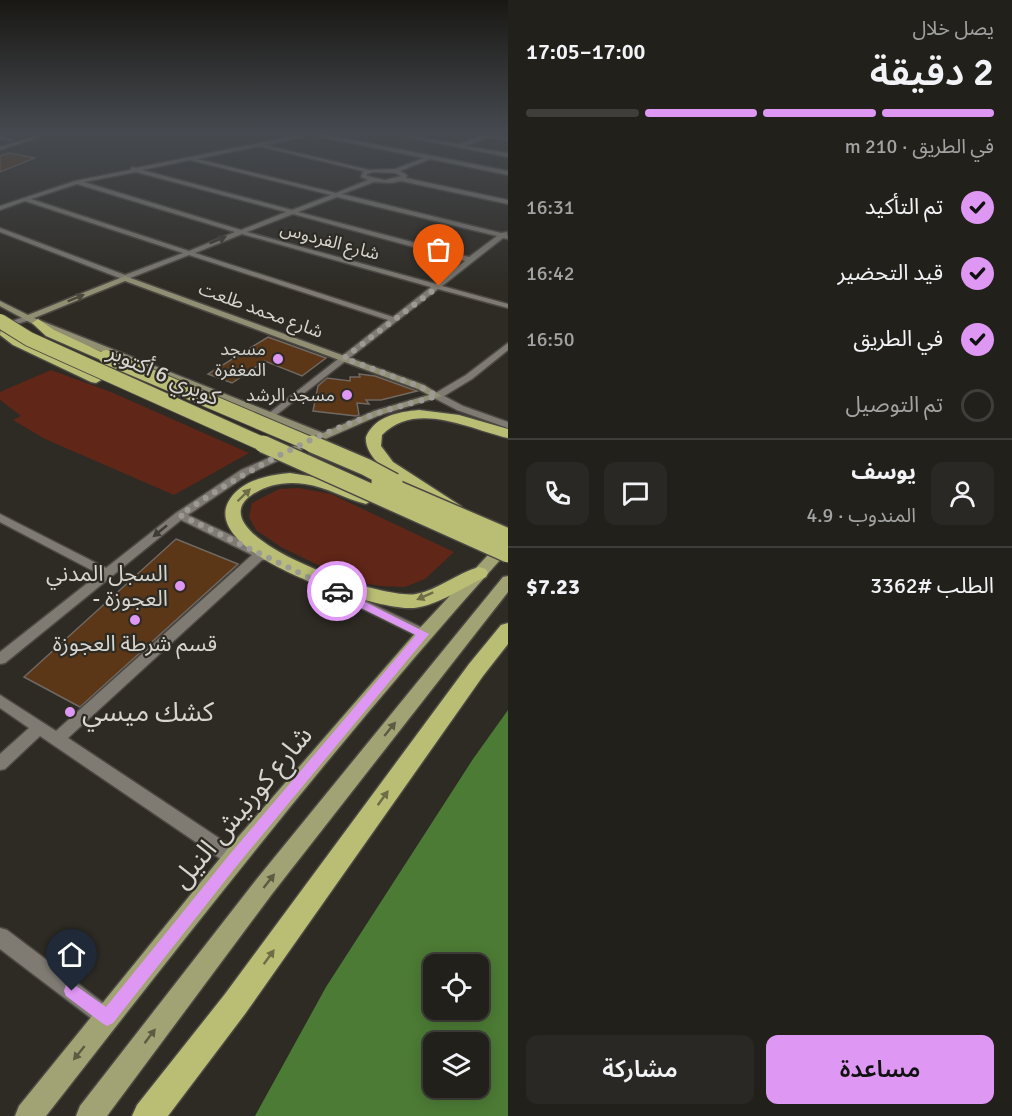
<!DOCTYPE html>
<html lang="ar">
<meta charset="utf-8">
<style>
body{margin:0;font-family:Signika,"Noto Sans Arabic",sans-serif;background:#2a2824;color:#f1f3f6;direction:rtl;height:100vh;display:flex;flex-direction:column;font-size:22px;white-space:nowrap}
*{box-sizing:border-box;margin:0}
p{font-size:20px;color:#a2a3a3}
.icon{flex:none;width:33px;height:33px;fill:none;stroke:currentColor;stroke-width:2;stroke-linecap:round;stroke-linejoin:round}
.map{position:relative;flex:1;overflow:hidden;direction:ltr}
.drawer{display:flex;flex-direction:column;background:#22201b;width:504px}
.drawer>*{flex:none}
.controls{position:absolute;left:423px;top:954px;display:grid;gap:12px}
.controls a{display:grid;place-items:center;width:66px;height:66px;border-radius:12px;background:#22201b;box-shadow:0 3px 15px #0003,0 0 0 2px #3f3e3a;font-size:30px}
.pin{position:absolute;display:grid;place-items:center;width:51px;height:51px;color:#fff;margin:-62px -26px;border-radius:50% 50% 50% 0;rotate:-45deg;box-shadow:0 0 6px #0007}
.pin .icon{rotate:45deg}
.courier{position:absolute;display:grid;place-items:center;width:60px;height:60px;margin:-30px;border:4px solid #de98f3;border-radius:50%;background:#fff;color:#222;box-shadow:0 2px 8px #0007}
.head em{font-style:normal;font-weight:600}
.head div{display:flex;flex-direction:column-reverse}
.head{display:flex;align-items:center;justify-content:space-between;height:102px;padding:0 18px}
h1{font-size:39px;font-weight:600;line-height:45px}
.bar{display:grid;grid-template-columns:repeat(4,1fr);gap:9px 6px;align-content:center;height:72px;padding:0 18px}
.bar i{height:8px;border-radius:4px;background:#3f3e3a}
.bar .on{background:#de98f3}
.bar p{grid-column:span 4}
.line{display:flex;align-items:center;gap:15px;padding:0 18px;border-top:2px solid #3f3e3a}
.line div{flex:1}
.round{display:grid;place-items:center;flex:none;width:63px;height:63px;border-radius:12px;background:#2a2824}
ol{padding:0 18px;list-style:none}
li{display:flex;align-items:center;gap:18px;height:66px}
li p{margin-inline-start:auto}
li .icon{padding:6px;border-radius:50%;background:#de98f3;color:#111;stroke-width:4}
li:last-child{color:#a2a3a3}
li i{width:33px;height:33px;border:3px solid #3f3e3a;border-radius:50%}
.button{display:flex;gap:12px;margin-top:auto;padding:12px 18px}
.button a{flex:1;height:69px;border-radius:12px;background:#de98f3;color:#111;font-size:24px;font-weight:600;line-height:69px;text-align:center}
.button a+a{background:#2a2824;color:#f1f3f6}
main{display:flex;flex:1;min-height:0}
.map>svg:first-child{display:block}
</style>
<main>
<section class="drawer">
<div class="head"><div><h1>2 دقيقة</h1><p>يصل خلال</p></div><em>17:00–17:05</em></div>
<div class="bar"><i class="on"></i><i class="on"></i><i class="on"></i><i></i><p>في الطريق · 210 m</p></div>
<ol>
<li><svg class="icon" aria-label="check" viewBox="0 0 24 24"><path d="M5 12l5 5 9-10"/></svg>تم التأكيد<p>16:31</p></li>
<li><svg class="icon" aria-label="check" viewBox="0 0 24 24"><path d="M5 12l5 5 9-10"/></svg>قيد التحضير<p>16:42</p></li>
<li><svg class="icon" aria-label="check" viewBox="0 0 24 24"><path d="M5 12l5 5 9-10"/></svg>في الطريق<p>16:50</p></li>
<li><i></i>تم التوصيل</li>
</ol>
<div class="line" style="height:108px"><a class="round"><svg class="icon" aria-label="person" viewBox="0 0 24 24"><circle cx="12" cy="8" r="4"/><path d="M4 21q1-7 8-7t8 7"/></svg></a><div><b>يوسف</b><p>المندوب · 4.9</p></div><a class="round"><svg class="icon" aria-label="chat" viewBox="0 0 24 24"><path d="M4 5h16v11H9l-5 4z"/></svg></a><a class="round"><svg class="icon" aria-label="phone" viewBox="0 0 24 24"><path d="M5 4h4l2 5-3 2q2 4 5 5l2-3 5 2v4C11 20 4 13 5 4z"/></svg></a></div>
<div class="line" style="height:78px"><div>الطلب #3362</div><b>$7.23</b></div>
<div class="button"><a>مساعدة</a><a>مشاركة</a></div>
</section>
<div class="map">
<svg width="508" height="1116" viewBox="0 0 508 1116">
<rect width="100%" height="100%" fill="#2e2b24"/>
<!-- green -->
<path fill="#602618" d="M51,370L111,392L249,453L174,495L45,439L13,420L21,416L0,400V392Z
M299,488L331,494L454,552L425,579L405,587L381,586L353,582L281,547L256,530L249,517L252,503L279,489Z"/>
<!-- water -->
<path fill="#4c7b35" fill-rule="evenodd" d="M508,710V1116H255L326,987L473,759ZM434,964H478V1010H434ZM434,1042H478V1088H434Z"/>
<!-- building -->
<path fill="#5b3717" stroke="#706862" stroke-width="1.5" d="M9,153L35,158L0,172V156Z
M268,337L326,358L302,376L265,361L232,383L208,374Z
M359,374L375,376L417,391L381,400H366L369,404L357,403L359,415L356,416L313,411L318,386L327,378L350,381V377H360Z
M176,539L238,564L80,707L24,677Z"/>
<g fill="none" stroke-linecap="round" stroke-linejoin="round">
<!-- street casing -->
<g stroke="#4c4944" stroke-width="3">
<path id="street" d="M310,133H318L508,171V175L430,159L400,171L407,175L406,178L508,200V204L401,181L391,183L374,182L342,194L501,233L507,232L508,239L503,238L442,286L508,304V308L438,289L271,419L266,416L268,414L388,320L189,255L125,280L0,232V228L125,275L183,253L25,201L0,210V206L75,181L130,170L132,167L136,168ZM311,135L424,158L395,169L369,170L264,145ZM259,146L363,171L361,177L368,180L336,193L197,159ZM190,160L331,195L292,210L142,170ZM136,172L286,212L241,230L84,182ZM373,172L395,173L401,176L385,180L367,176V174ZM77,184L235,232L189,251L31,199ZM337,197L497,236L469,257L298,212ZM293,214L465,261L436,284L247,232ZM242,234L431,287L393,317L195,253Z
M387,133L459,144L484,134L495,133L493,135L508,138V140L488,137L465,146L508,153V157Z
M0,137L12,139V140L10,141L0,139Z
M27,316L31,318L30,320L0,329V325Z
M508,343V350L472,379L444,396L463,406L508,422V428L457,410L434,398V394L466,375Z
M280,453L285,456L284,458L249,474L188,515L265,551L271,557L269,560H262L68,738L240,852L243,858L240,864L234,866L228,864L40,736L5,769L0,770V754L29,728L0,708V695L56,731L252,555L181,520L5,663L0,664V652L99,574L0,522V514L106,568L176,513L241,470Z
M322,580L429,631L431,634L429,637H419L318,587L316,584L318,581Z
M0,928L7,930L114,1011L117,1018L114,1025L107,1028L100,1025L0,949Z"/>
</g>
<!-- secondary casing -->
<g stroke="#4c4944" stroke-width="3">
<path id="secondary" d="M46,133H52L0,150V147Z
M125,276L424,385L442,396L380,415L282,458L278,457V453L315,437L35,325L0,306V301L28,315ZM125,281L418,389L429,395L374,411L323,433L34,318Z"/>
</g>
<!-- primary casing -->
<g stroke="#4c4944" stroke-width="3">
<path id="primary" d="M508,537V551C345,732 196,924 46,1116H15L19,1106L226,851L418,630L503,539Z
M508,576V592L272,894L107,1116H76L80,1106L256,880L503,577Z"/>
</g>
<!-- highway casing -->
<g stroke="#4c4944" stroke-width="3">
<path id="highway" d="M38,319L54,330L112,357L111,360H101L46,336L32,323Z
M1,324L21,339L103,379L96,383L91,382L13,345L0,335Z
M419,410L459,415L508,429V438C469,429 416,400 382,435L381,446L393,462L461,506L463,510L461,514H449C427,499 363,466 366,437C375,416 398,412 419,410Z
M290,473L327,479L372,496L374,499L366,504C345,499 327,487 305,484C286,481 269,484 253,494C191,534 381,601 416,594C438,590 457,573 479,567L486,569L488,573L486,577C463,587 439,605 414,608C376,611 194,553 230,499C243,480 268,475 290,473Z
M508,623V644L483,676L245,1014L168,1116H132L137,1105L225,994L469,664L501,625Z"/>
</g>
<!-- street -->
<use href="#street" fill="#7f7b73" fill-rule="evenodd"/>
<!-- secondary -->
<use href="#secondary" fill="#918f73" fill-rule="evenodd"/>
<!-- primary -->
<use href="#primary" fill="#a2a374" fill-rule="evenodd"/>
<!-- highway -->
<use href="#highway" fill="#babe74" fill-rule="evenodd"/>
<!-- highway-bridge-far1 casing -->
<g stroke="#4c4944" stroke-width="16" stroke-linecap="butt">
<path id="highway-bridge-far1" d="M0,321L29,339L267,446
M106,357L315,446"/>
</g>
<!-- highway-bridge casing -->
<g stroke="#4c4944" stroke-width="20" stroke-linecap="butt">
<path id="highway-bridge" d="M263,444L508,554
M312,444L366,467L394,482
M380,482L508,537"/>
</g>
<!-- highway-bridge-far1 -->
<use href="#highway-bridge-far1" stroke="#babe74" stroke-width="14"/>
<!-- highway-bridge -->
<use href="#highway-bridge" stroke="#babe74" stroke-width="17"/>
</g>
<!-- one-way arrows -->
<defs><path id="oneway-solid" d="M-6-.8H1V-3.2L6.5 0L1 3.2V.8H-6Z" transform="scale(1.5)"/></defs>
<g fill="#3e3b34">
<use href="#oneway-solid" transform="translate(218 240) rotate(-22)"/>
<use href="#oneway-solid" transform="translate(160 531) rotate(141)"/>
</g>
<use fill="#4c493c" href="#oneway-solid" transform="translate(76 298) rotate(-22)"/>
<g fill="#6d6d48">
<use href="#oneway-solid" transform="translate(244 495) rotate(-44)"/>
<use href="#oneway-solid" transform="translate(425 596) rotate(156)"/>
<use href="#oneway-solid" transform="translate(383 798) rotate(-54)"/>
<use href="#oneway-solid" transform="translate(269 957) rotate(-54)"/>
</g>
<g fill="#5c5b44">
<use href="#oneway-solid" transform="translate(390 729) rotate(-51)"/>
<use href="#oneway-solid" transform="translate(269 881) rotate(-52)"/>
<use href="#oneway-solid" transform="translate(150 1036) rotate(-53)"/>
<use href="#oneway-solid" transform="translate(79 1053) rotate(129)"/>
</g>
<!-- sky -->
<linearGradient id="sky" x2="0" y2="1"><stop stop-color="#191814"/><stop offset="0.46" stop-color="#464a50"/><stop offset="1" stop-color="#464a50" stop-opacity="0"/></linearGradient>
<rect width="508" height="289" fill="url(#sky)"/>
<!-- route -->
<path fill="#de98f3" d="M337,588L429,634L239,863L113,1023L107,1026L102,1023L66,996L64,991L66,985L72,983L106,1007L230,854L416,635L333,594V589Z"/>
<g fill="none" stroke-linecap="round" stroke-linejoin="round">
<!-- done -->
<path stroke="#9c9a94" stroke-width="6" stroke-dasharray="0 10.8" d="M337,591L180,515C240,474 306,438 375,414C395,407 417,402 437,396L421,387L344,358L439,286"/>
</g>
<!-- markers -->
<g fill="#de98f3" stroke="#2e2b24" stroke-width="2">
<circle cx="278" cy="359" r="6"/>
<circle cx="347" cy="395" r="6"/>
<circle cx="180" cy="586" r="6"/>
<circle cx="135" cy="620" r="6"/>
<circle cx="70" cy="712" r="6"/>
</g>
<g text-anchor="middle" stroke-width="4.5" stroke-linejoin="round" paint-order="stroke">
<!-- far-street labels -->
<g font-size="18" fill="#d7d5d0" stroke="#2e2b24">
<text transform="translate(330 241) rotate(15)" y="6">شارع الفردوس</text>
<text transform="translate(261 310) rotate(20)" y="6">شارع محمد طلعت</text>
</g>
<!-- far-poi labels -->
<g font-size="18" fill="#d7d5d0" stroke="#2e2b24" text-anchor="end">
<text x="266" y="355">مسجد<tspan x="266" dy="21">المغفرة</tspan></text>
<text x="335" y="401">مسجد الرشد</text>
</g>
<!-- street labels -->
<g font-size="22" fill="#d7d5d0" stroke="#2e2b24">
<text transform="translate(164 374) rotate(24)" y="8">كوبري 6 أكتوبر</text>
</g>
<!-- poi labels -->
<g font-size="22" fill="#d7d5d0" stroke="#2e2b24" text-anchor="end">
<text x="168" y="581">السجل المدني<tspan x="168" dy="25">- العجوزة</tspan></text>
<text x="135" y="651" text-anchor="middle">قسم شرطة العجوزة</text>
</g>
<!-- near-poi labels -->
<g font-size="27" fill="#d7d5d0" stroke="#2e2b24" text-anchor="start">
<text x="82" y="721">كشك ميسي</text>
</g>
<!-- near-street labels -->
<g font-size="27" fill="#d7d5d0" stroke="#2e2b24">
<text transform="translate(242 807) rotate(-50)" y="9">شارع كورنيش النيل</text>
</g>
</g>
</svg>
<div class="controls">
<a><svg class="icon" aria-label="locate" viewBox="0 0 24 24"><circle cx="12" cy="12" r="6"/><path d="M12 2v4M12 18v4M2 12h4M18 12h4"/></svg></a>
<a><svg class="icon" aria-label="layers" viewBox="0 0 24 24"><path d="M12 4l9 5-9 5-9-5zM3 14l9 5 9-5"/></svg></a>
</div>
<div class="pin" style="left:439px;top:286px;background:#ea580c"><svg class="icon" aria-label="bag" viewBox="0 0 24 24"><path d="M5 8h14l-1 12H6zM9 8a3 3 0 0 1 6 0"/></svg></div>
<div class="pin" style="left:72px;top:991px;background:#1f2937"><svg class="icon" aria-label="home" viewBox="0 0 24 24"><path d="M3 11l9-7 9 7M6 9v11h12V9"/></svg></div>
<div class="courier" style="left:337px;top:591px"><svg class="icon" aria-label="car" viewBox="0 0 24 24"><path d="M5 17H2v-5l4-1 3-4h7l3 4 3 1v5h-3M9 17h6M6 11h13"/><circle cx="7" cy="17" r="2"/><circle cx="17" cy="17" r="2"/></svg></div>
</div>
</main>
